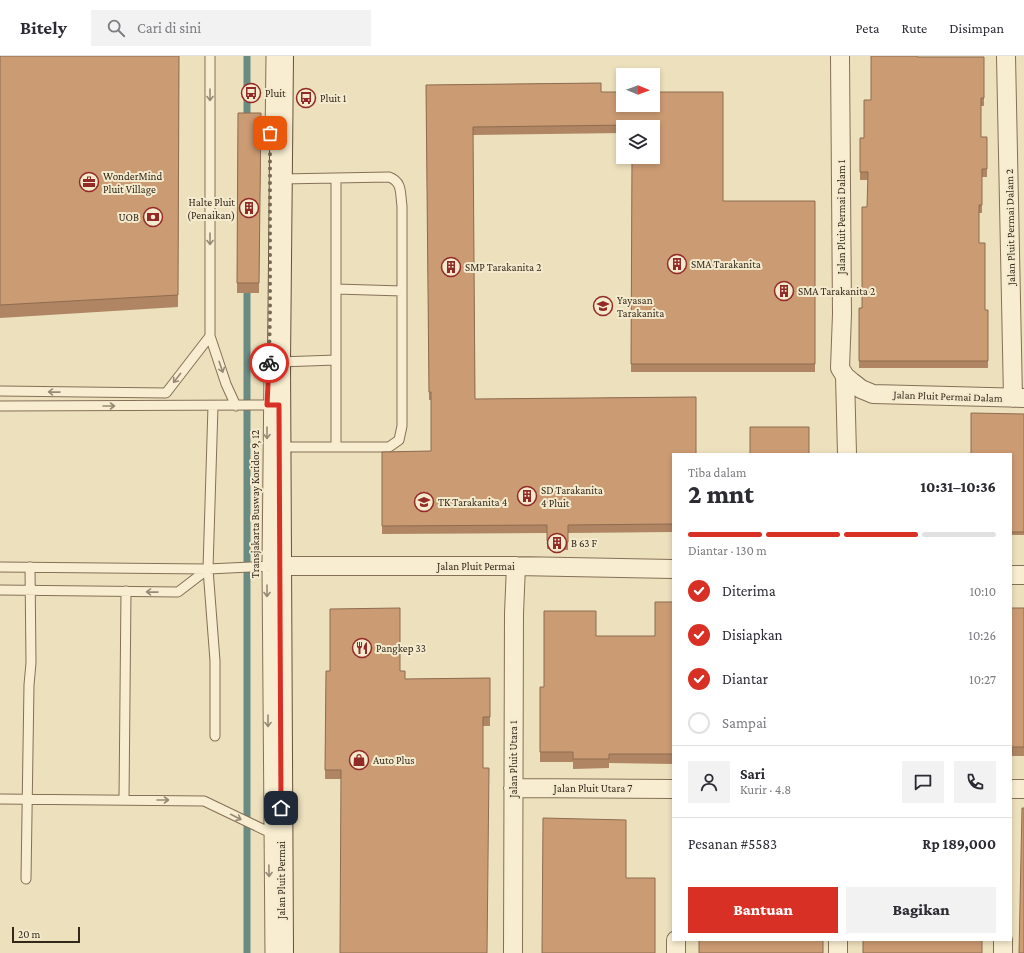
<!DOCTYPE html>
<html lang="id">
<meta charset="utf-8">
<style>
body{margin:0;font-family:"Crimson Pro",serif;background:#f2f2f3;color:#2b2b33;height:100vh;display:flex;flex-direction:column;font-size:15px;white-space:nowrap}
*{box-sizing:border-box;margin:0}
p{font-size:13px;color:#7c7c81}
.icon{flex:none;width:22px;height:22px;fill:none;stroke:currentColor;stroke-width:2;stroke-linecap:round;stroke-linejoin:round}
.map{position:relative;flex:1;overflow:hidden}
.side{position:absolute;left:672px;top:397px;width:340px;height:488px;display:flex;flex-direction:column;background:#fff;border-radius:0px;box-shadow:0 2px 6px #0003}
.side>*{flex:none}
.needle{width:26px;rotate:91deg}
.fabs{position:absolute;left:616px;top:12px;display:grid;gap:8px}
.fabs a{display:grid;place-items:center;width:44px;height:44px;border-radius:0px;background:#fff;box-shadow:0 2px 6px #0003;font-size:20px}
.scale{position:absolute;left:12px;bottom:10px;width:68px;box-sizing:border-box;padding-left:4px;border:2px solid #34281b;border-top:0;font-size:11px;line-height:14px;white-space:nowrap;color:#34281b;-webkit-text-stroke:3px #f4eacd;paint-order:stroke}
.pin{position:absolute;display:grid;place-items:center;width:34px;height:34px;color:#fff;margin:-17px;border-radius:8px;box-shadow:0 2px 6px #0006}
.courier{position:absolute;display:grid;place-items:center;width:40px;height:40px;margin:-20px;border:3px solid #d93025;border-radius:50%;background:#fff;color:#222;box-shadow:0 1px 5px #0007}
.headline em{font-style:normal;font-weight:800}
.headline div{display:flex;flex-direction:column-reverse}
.headline{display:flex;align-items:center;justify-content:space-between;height:68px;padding:0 16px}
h1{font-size:26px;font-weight:800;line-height:30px}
.bar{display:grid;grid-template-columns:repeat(4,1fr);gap:6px 4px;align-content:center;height:48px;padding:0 16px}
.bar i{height:5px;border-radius:3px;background:#e1e1e2}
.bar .selected{background:#d93025}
.bar p{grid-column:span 4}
.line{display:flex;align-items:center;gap:10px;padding:0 16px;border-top:1px solid #e1e1e2}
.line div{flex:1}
.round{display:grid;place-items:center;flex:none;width:42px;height:42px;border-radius:0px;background:#f2f2f3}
ol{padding:0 16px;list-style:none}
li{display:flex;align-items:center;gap:12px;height:44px}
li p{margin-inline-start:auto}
li .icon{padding:4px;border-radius:50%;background:#d93025;color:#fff;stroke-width:4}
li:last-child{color:#7c7c81}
li i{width:22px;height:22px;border:2px solid #e1e1e2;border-radius:50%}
.primary-button{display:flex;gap:8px;margin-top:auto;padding:8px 16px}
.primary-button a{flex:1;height:46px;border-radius:0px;background:#d93025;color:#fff;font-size:16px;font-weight:800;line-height:46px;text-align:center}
.primary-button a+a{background:#f2f2f3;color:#2b2b33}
header{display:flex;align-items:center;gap:24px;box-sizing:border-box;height:56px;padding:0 20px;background:#fff;border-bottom:1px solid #e1e1e2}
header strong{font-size:19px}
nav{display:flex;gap:22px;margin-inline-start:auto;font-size:14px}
.search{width:280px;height:36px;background:#f2f2f3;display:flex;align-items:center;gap:10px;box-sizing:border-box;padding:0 14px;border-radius:0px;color:#7c7c81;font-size:15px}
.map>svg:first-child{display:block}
</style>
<header>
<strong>Bitely</strong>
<div class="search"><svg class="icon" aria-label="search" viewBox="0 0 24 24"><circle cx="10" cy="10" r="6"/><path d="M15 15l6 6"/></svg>Cari di sini</div>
<nav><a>Peta</a><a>Rute</a><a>Disimpan</a></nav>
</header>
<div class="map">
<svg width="1024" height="897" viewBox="0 0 1024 897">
<rect width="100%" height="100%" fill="#ede0bd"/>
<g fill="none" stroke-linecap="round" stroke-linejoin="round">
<!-- stream -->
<path stroke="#698b84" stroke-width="7" d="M247,0V66
M247,897V228"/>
<!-- lane casing -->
<g stroke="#847057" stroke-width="11">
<path id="lane" d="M210,0V280L226,328L236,350
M270,85L271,0
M281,123L389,121C403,126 400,138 402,150V370L399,384L389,391H336V123
M336,233L402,235
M279,306L336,304
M269,313L267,510L270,897
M0,335L166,337L210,280
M0,350L273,349
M213,350L208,513L215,605V680
M279,391H336
M0,511L208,513L272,510
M0,534L178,536L208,513
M0,743L204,745L273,778
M124,744L126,535
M26,823L29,629L31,607L30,511"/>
</g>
<!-- street casing -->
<g stroke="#847057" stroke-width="20">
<path id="street" d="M840,0L842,258L840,312L845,320L852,326L861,333L873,338L1024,342
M1006,0L1013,342
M845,320L847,398
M280,510H516L673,513
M1011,519H1024
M513,732L673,733
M1011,733H1024
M838,884V897
M1003,884V897
M513,897L514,557L516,510
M676,897V884"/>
</g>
<!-- secondary casing -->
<g stroke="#66523a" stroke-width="24">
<path id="secondary" d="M282,897L279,306L282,0"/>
</g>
<!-- lane -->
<use href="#lane" stroke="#f8edd0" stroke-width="9"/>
<!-- street -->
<use href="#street" stroke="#f8edd0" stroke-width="18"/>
<!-- secondary -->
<use href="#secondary" stroke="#f8edd0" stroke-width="22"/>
</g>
<!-- wall -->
<path fill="#af8563" d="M0,0H179L178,251L0,262Z
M917,1H984V50H981V81H987V121H982V157H979V187L985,254H988V312H859V252H862L867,151L868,124H860V82H864L871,44Z
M601,27V36H623V49H653V36H723V145H815V316H631L632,101H653V71H623V77L473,79L475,343L696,341V398H673V476L568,477V494L547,493V477L382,478V396L431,395V344H429L426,29Z
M238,57H261L259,237H237Z
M1024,358V479H1011V398Z
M673,546V708L609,707V712L573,713V706H540V631H544L596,580H655Z
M1011,552H1024V700H1012V706H1011Z
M326,615H400L405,623L490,622V670H483L341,723H325Z"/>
<!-- building -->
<path fill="#cb9b73" stroke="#8e6c50" d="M0,0H179L178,239L0,249Z
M871,0H917V1H984V42H981V81H987V113H982V149H979V187H985V254H988V305H859V252H862V151H867L868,116H860V82H864V44H871Z
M601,27V36H623V49H653V36H723V145H815V308H631L632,101H653V71H632V69L473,71L475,343L696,341V398H673V468L568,469V486L547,485V469L382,470V396L431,395V336H429L426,29Z
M238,57H261L259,227H237Z
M971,357L1024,358V476H1011V398H971Z
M750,371H809V398H750Z
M655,546H673V698H609V703H573V696H540V631H544V555H596V580H655Z
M400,552V615H405V623L490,622V661H483V712H489L487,897H340L341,714H325L326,615H330V553Z
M1011,552H1024V691H1012V697H1011Z
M1022,752H1024V897H1019Z
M543,762L626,764V822H655V897H542Z
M699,884H823V897H699Z
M863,884H982V897H863Z"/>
<!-- one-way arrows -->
<defs><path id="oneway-shaft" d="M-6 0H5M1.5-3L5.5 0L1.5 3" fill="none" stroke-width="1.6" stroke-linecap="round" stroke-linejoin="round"/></defs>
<g stroke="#968a76">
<use href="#oneway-shaft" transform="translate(210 39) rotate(90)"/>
<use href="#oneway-shaft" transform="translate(210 183) rotate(90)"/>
<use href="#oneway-shaft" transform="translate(221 311) rotate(71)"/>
<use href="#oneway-shaft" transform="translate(177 322) rotate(128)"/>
<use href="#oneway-shaft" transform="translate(54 336) rotate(-179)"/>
<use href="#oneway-shaft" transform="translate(109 350)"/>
<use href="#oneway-shaft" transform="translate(267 377) rotate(90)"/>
<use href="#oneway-shaft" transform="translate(267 535) rotate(90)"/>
<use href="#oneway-shaft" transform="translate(152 536) rotate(-179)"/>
<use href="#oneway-shaft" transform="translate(268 665) rotate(90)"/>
<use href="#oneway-shaft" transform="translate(163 744)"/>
<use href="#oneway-shaft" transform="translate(236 761) rotate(27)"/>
<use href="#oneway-shaft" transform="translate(269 815) rotate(89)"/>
</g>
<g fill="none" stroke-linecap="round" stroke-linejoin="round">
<!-- done -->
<path stroke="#756854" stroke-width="4" stroke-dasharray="0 7.2" d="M269,307L270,260V77"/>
<!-- route -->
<path stroke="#d93025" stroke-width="5" d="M269,307L267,349H279L281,752"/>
</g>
<!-- icons -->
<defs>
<g id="bus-ring" transform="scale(1)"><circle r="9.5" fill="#f4eacd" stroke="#922b28" stroke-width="1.5"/><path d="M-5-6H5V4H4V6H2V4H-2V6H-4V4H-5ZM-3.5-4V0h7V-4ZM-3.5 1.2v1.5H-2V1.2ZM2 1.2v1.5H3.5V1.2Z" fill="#922b28"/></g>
<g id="office-ring" transform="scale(1)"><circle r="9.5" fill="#f4eacd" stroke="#922b28" stroke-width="1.5"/><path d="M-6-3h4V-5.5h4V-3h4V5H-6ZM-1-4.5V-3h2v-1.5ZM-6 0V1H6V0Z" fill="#922b28"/></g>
<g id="building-ring" transform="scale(1)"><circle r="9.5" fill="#f4eacd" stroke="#922b28" stroke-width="1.5"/><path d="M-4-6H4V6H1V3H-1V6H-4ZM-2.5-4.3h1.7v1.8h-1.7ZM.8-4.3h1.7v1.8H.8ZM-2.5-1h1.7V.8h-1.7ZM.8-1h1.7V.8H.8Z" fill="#922b28"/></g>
<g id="bank-ring" transform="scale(1)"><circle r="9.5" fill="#f4eacd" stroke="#922b28" stroke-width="1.5"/><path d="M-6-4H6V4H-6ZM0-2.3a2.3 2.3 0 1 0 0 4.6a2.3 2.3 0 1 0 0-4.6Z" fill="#922b28"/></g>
<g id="school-ring" transform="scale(1)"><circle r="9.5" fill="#f4eacd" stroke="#922b28" stroke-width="1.5"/><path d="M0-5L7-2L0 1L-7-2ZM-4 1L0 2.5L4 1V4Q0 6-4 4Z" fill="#922b28"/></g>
<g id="restaurant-ring" transform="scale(1)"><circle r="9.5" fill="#f4eacd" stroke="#922b28" stroke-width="1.5"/><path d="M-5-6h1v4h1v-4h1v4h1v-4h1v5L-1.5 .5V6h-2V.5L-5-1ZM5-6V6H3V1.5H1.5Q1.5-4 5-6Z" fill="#922b28"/></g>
<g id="shop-ring" transform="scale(1)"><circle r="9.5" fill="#f4eacd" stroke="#922b28" stroke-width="1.5"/><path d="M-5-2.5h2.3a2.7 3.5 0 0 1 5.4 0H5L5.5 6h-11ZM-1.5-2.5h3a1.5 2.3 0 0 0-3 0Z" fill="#922b28"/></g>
</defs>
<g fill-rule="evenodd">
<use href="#bus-ring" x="251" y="37"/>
<use href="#bus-ring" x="306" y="42"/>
<use href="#office-ring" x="89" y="126"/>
<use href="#building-ring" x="249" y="152"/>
<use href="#bank-ring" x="153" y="161"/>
<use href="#building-ring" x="677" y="208"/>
<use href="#building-ring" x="451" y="211"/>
<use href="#building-ring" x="784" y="235"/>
<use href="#school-ring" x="603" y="250"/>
<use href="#building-ring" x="527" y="440"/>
<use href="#school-ring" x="424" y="446"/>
<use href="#building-ring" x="557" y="487"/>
<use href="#restaurant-ring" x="362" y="592"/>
<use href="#shop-ring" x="359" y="704"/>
</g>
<g text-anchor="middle" stroke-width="4" stroke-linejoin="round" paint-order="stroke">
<!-- poi labels -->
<g font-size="11" fill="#34281b" stroke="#f4eacd" text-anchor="start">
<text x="265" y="41">Pluit</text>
<text x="320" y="46">Pluit 1</text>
<text x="103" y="124">WonderMind<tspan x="103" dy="13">Pluit Village</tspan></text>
<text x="235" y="150" text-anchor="end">Halte Pluit<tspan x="235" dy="13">(Penaikan)</tspan></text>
<text x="139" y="165" text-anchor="end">UOB</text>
<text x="691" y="212">SMA Tarakanita</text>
<text x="465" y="215">SMP Tarakanita 2</text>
<text x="798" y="239">SMA Tarakanita 2</text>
<text x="617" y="248">Yayasan<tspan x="617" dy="13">Tarakanita</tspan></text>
<text x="541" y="438">SD Tarakanita<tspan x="541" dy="13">4 Pluit</tspan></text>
<text x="438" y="450">TK Tarakanita 4</text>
<text x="571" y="491">B 63 F</text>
<text x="376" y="596">Pangkep 33</text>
<text x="373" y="708">Auto Plus</text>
</g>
<!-- street labels -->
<g font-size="11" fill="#34281b" stroke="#f4eacd">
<text transform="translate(841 161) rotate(-90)" y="4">Jalan Pluit Permai Dalam 1</text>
<text transform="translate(1010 171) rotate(-91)" y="4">Jalan Pluit Permai Dalam 2</text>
<text transform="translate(948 340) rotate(2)" y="4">Jalan Pluit Permai Dalam</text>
<text transform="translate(255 448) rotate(-90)" y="4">Transjakarta Busway Koridor 9, 12</text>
<text x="476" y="514">Jalan Pluit Permai</text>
<text transform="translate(513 703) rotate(-90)" y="4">Jalan Pluit Utara 1</text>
<text x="593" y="736">Jalan Pluit Utara 7</text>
<text transform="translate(281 824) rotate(-90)" y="4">Jalan Pluit Permai</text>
</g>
</g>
</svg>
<div class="fabs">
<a><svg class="needle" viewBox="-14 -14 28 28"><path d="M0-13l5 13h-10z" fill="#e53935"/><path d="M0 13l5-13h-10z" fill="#7c7c81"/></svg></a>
<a><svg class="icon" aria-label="layers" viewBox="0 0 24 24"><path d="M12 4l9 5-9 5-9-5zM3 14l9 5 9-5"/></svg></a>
</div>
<div class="scale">20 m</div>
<div class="pin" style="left:270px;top:77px;background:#ea580c"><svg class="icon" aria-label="bag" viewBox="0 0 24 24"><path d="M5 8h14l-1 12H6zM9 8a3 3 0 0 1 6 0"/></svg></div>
<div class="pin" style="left:281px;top:752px;background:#1f2937"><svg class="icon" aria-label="home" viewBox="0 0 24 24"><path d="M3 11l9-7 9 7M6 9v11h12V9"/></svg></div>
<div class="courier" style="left:269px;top:307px"><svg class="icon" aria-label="bike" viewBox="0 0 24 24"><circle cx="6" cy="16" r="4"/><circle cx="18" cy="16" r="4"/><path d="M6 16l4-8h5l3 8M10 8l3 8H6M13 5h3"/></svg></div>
<section class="side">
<div class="headline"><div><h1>2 mnt</h1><p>Tiba dalam</p></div><em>10:31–10:36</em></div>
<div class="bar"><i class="selected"></i><i class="selected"></i><i class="selected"></i><i></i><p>Diantar · 130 m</p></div>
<ol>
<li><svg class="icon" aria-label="check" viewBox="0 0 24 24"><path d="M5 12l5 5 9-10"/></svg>Diterima<p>10:10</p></li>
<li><svg class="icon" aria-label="check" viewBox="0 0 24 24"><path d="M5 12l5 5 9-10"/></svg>Disiapkan<p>10:26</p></li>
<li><svg class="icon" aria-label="check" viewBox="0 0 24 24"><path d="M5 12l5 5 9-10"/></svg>Diantar<p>10:27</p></li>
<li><i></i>Sampai</li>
</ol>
<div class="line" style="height:72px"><a class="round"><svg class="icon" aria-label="person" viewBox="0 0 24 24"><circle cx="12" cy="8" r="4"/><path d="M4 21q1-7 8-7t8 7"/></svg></a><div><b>Sari</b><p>Kurir · 4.8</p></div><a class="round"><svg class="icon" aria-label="chat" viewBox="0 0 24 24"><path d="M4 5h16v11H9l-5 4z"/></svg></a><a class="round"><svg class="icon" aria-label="phone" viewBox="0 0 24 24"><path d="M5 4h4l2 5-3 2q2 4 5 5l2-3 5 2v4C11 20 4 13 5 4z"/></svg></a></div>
<div class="line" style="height:52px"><div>Pesanan #5583</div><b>Rp 189,000</b></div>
<div class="primary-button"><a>Bantuan</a><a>Bagikan</a></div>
</section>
</div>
